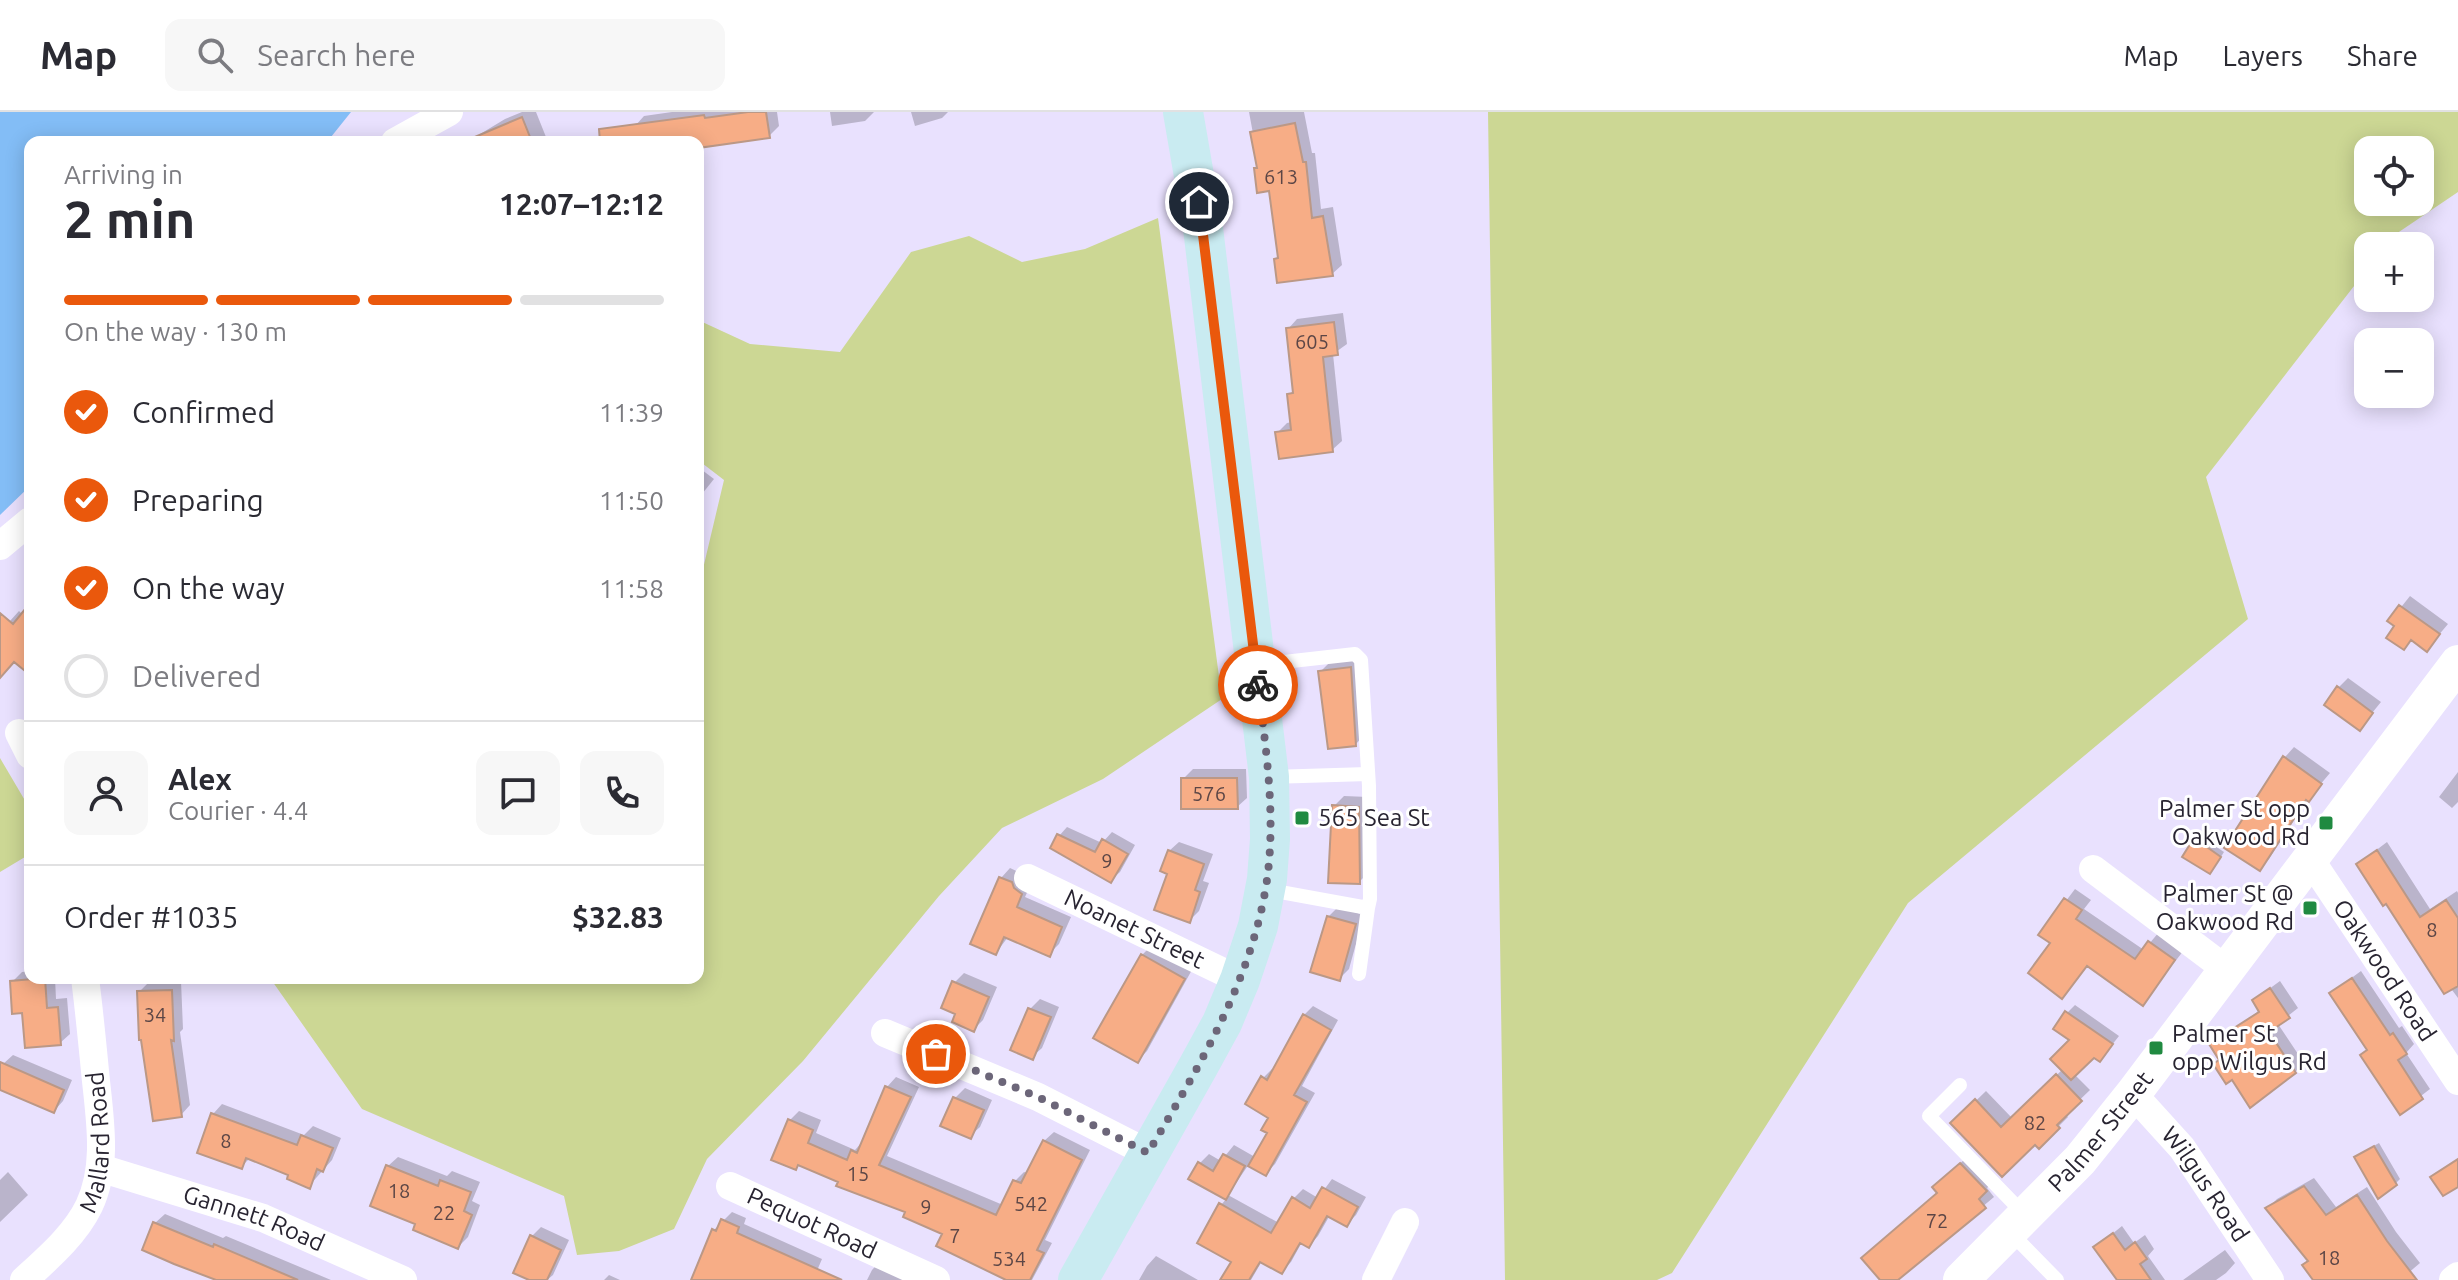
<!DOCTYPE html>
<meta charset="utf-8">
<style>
body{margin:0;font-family:Ubuntu,sans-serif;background:#f7f7f7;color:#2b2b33;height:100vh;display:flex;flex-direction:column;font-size:30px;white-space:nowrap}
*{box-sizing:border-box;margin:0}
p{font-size:26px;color:#7c7c81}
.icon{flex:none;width:44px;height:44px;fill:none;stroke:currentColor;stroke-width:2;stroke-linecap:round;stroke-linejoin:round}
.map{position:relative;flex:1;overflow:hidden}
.panel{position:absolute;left:24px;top:24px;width:680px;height:848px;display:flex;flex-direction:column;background:#fff;border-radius:16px;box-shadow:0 4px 20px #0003}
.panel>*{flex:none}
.buttons{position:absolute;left:2354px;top:24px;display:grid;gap:16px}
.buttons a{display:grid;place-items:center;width:80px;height:80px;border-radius:16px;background:#fff;box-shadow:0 4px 20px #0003;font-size:40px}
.pin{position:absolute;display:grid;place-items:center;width:68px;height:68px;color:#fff;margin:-34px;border:4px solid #fff;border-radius:50%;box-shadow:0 2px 8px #0007}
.courier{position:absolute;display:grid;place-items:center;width:80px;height:80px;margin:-40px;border:6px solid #ea580c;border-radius:50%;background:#fff;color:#222;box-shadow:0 2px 10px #0007}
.summary em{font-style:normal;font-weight:700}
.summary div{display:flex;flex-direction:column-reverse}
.summary{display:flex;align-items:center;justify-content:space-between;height:136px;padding:0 40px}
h1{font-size:52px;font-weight:700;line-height:60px}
.bar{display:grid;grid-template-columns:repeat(4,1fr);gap:12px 8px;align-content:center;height:96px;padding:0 40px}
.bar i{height:10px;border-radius:6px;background:#e1e1e2}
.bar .selected{background:#ea580c}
.bar p{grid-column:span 4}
.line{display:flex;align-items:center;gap:20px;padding:0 40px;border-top:2px solid #e1e1e2}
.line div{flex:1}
.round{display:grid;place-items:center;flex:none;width:84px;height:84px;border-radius:16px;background:#f7f7f7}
ol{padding:0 40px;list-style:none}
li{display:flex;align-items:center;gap:24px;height:88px}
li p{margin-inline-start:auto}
li .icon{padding:8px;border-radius:50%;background:#ea580c;color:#fff;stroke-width:4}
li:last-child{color:#7c7c81}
li i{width:44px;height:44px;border:4px solid #e1e1e2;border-radius:50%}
header{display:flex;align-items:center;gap:48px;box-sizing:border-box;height:112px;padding:0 40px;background:#fff;border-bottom:2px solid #e1e1e2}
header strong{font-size:38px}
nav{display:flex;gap:44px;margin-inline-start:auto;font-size:28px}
.search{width:560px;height:72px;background:#f7f7f7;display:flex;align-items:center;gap:20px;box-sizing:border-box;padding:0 28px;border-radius:16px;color:#7c7c81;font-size:30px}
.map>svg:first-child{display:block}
</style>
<header>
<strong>Map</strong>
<div class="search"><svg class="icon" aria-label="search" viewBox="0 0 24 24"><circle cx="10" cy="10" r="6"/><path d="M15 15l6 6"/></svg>Search here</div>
<nav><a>Map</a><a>Layers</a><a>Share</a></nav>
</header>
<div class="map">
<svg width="2458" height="1168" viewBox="0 0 2458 1168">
<rect width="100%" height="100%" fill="#e9e1fe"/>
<!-- green -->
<path fill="#ccd794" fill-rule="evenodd" d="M1488,0H2458V80L2393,124L2385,134H2368V156L2206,365L2248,507L1908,791L1672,1161L1657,1168H1505ZM2368,38H2420V90H2368Z
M1158,106L1222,587L1103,667L1002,716L939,784L803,949L707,1047L674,1117L619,1139L577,1143L564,1084L362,997L270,866H698V466L702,461L724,368L698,348V208L750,232L840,240L911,140L969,124L1022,150L1085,137Z
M0,646L30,697V742L0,760Z"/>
<!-- water -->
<path fill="#83bdf6" d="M0,0H351L327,30H30V374L0,403Z"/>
<!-- shadow -->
<path fill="#0003" d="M522,0H536L548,30H467L505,7Z
M672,0H777L779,14L769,24L698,34V30H637L635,14L644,4Z
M830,0H874L865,9L832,14Z
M911,0H948L942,6L915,14Z
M1249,0H1304L1312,41H1315L1321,97L1333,95L1342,153L1332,162L1280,144L1271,77L1256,57L1259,54Z
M1343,201L1347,232L1333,242L1342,329L1332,338L1278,320L1287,311L1292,310L1289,283L1295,277L1288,217L1297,207Z
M698,355L714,367L698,387Z
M2410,484L2448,512L2427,537L2390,509Z
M30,495V560L14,547L0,543V520L19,499L23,503Z
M1361,546L1365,622L1356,632L1320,560L1330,550Z
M2348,566L2381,590L2359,617L2338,576Z
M2294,635L2330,661L2308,687L2269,747L2259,756L2227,736L2285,645Z
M1193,657H1246L1247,686L1237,695L1183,667Z
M2458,660V690L2452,696L2439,685Z
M1344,684L1368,685L1369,760L1359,770L1334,694Z
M1067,715L1102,731L1112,720L1135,733L1120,760L1111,768L1059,724Z
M2200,724L2224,740L2214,756L2195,728Z
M1179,730L1213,742L1203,769L1209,771L1199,799L1189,809L1169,761V739Z
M2387,730L2430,797L2457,779L2458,781V886L2358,752Z
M1010,756L1021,761L1031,772L1025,785L1071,805L1059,832L1049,842L1008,825L996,841L1001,766Z
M2075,777L2091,788L2084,797L2144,838L2159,820L2184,838L2143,891L2088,853L2062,884L2053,830L2041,822Z
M1338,795L1364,803L1349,857L1339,867L1328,805Z
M1152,833L1193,856L1147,939L1138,948L1142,843Z
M30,859V866H55L56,887L67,886L70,922L60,931L23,899L12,870L22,860Z
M2361,859L2399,916L2402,914L2414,932L2406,941L2430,977L2400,1000L2369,937L2331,881Z
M964,861L997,875L983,908L974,917L957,901L954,871Z
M181,869L183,917L180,920L190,993L181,1003L139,880L149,870Z
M2280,869L2298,896L2278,912L2304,951L2295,960L2221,947L2212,933L2260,898L2254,888Z
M1040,887L1059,895L1042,936L1032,945L1013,937L1030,897Z
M2075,893L2119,924L2100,948L2094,943L2074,962L2090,978L2065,1002L2068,1005L2039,1034L1953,1011L1986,979L2012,1006L2063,957L2072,928L2067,901Z
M1313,894L1338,908L1302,974L1315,981L1275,1052L1266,1061L1249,1052L1228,1083L1279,1111L1293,1087L1303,1077L1318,1086L1332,1067L1366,1085L1356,1103L1347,1112L1330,1103L1318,1124L1309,1134L1302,1130L1291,1150L1281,1160L1262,1149L1251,1168H1223L1233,1150L1221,1093L1227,1086L1191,1066L1199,1052L1209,1042L1221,1049L1234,1033L1255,1045L1269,1020L1271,1005L1263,966L1272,957L1275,958L1304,903Z
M13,943L72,968L63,989L54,999L0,976V961L3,952Z
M896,965L919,975L887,1044L1003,1093L1015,1069L1024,1060L1028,1061L1044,1029L1054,1020L1090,1038L1045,1128L1052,1131L1032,1168H1010L944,1121L908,1099L800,1051L795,1056L790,1008L799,999L821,1008L816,1021L855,1038L862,1030L887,975Z
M965,976L992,988L980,1015L970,1024L955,986Z
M222,992L304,1023L313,1014L341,1026L332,1048L309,1074L291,1062L250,1046L241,1055L213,1002Z
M2379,1031L2400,1067L2395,1072L2361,1041Z
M1971,1042L1996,1068L1987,1076L1994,1085L1895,1168H1883L1939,1081L1944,1065Z
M398,1045L447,1064L452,1059L480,1070L472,1089L480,1093L468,1125L458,1135L418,1111L388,1054Z
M8,1060L28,1083L0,1110V1068Z
M2314,1066L2336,1095L2367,1075L2396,1120L2420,1151L2400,1168H2315L2310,1149L2268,1096L2277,1087Z
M732,1100L746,1106L744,1112L822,1147L813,1168H783L714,1118Z
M165,1102L223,1126L226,1124L331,1168H220L155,1111Z
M2122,1114L2134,1131L2145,1123L2154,1137L2148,1144L2165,1168H2121L2096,1135Z
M541,1115L569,1128L553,1163L547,1168H533L531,1125Z
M2225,1138L2235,1151L2226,1161L2216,1168H2183Z
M1156,1144L1198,1168H1139L1147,1154Z
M884,1145L916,1168H867L872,1158Z
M609,1163L620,1168H604Z"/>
<!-- building -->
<path fill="#f7ad86" stroke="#bb9886" stroke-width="2" d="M748,0H766L770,26L698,36V30H600L599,17L704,3L705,6Z
M522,5L532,30H463Z
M1295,11L1303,50H1306L1312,106L1323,104L1333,164L1277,171L1274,147L1278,146L1269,79L1257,81L1254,56H1257L1250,20Z
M1334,210L1338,243L1323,245L1333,340L1279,347L1275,320L1291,318L1287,282L1293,281L1286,216Z
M30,491V563L14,550L0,566V501L13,512Z
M2399,493L2440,522L2427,540L2411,528L2404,538L2386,526L2394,514L2387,509Z
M1351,555L1356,634L1328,637L1318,559Z
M2337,574L2373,601L2360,619L2324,593Z
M2283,644L2322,672L2309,690L2306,688L2260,759L2224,736Z
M1181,666H1237L1238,697H1181Z
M1332,693L1359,695L1360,772L1328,771Z
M1057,722L1095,740L1102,727L1128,742L1111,771L1050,736Z
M2194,726L2221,745L2210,762L2182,745Z
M1168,738L1204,752L1195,778L1200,780L1190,811L1154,798L1167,762L1160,759Z
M2377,738L2420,805L2446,788L2458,806V874L2444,882L2386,792L2383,794L2356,752Z
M999,765L1012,770L1014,776L1022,782L1017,795L1062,815L1050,845L1004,825L996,843L970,832Z
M2064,786L2082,798L2076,807L2135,847L2148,829L2175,848L2143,894L2087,854L2062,887L2028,861L2050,831L2038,823Z
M1327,804L1356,812L1340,869L1310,860Z
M1141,842L1185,867L1138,951L1093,926Z
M45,866L47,896L58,895L61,933L25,936L22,901L12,902L10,869Z
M2352,866L2390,923L2393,921L2407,942L2398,948L2423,987L2400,1003L2360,943L2367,938L2329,881Z
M952,869L989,885L974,920L952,910L955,902L941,896Z
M2270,876L2290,906L2269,920L2296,961L2250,996L2232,968L2226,972L2213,952L2219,948L2209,932L2259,900L2252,888Z
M172,878L174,929L171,928L182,1005L153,1009L141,928H139L137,879Z
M1028,896L1051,905L1033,948L1010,938Z
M2065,899L2113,932L2100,950L2094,946L2071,968L2050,947L2069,928L2053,917Z
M1303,902L1331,918L1294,983L1307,990L1266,1064L1248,1054L1267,1021L1261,1018L1268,1006L1245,992L1261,964L1267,968Z
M0,950L64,978L54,1001L0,978Z
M2056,962L2082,989L2057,1013L2060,1016L2039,1037L2035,1033L2002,1065L1950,1011L1975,987L2001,1015Z
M885,974L911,985L879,1053L996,1103L1013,1068L1021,1071L1043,1028L1082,1048L1037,1138L1044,1141L1030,1168H1006L936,1134L942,1122L903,1105L905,1100L836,1074L838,1070L798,1053L796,1058L771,1048L788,1007L813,1018L808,1031L847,1048L851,1038L857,1041Z
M953,985L984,998L971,1027L940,1014Z
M211,1001L297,1033L301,1023L333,1036L323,1060L317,1057L310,1077L287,1067L288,1063L246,1046L242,1057L197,1041Z
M2374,1034L2397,1073L2378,1087L2354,1045Z
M1223,1042L1245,1054L1226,1088L1188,1067L1198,1050L1213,1059Z
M2458,1047V1075L2443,1084L2430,1065Z
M1960,1051L1987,1079L1979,1087L1986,1096L1898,1168H1880L1861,1146L1937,1081L1932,1075Z
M386,1053L438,1074L440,1068L471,1080L464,1099L472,1103L458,1137L413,1118L415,1112L370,1094Z
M2304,1074L2326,1103L2357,1083L2387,1129L2417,1168H2313L2302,1153L2308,1149L2265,1096Z
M1322,1075L1358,1095L1347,1115L1327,1104L1309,1136L1300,1131L1282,1162L1260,1150L1249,1168H1220L1231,1150L1197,1131L1219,1091L1271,1121L1292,1085L1310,1096Z
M721,1107L739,1115L737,1121L842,1168H691L712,1117L716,1119Z
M153,1110L213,1135L214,1132L298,1168H216L174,1152L142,1138Z
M2113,1121L2125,1138L2135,1130L2147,1147L2140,1152L2151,1168H2117L2093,1135Z
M530,1123L561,1138L547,1168H529L513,1161Z"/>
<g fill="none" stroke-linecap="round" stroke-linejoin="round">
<!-- service -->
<path stroke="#fff" stroke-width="14" d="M1257,553L1355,542L1361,548L1369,674L1370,787L1368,796
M1270,665L1368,662
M1269,778L1368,796L1359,862
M1960,973L1929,1004L2024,1102
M2010,1120L2057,1168"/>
<!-- minor -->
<g stroke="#fff" stroke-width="28">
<path d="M395,30L449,0"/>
<path d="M0,434L30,409"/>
<path d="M19,621L30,643"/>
<path id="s1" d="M2310,747L2458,969"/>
<path d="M2093,757L2227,858"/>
<path id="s2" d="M1028,766L1240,868"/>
<path d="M885,921L1038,985L1148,1041"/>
<path id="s3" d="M2133,982L2182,1036L2270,1168"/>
<path id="s4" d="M100,1056L263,1106L403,1168"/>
<path id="s5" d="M730,1074L936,1168"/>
<path id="s6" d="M24,1168C48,1146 75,1123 89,1094C109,1052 99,1003 95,959C92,928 89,897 85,866"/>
<path d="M1376,1168L1405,1110"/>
<path d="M2453,1168L2458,1164"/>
</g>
<!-- tertiary -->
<path stroke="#fff" stroke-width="36" id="s7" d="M1961,1168L2080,1048L2133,982L2458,551"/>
<!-- secondary -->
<path stroke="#c9ebf1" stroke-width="40" d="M1078,1168L1199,953L1222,911L1240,868L1258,814L1267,767L1270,727L1269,665L1203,116L1183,0"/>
</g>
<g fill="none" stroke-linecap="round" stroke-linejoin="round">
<!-- done -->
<path stroke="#6c6679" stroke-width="8" stroke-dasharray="0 14.4" d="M936,942L1038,985L1148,1041C1199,954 1252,869 1267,768C1276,703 1266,637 1258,573"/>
<!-- route -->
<path stroke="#ea580c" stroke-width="10" d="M1199,90L1258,573"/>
</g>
<!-- markers -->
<g fill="#208a41" stroke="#fff" stroke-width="3">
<rect x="1294" y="698" width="16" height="16" rx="4"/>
<rect x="2318" y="703" width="16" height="16" rx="4"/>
<rect x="2302" y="788" width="16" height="16" rx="4"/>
<rect x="2148" y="928" width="16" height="16" rx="4"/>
</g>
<g text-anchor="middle" stroke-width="6" stroke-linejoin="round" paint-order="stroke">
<!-- number labels -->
<g font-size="20" fill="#5c4646">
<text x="1281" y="72">613</text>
<text x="1312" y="237">605</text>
<text x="1209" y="689">576</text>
<text x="1107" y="756">9</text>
<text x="2432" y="825">8</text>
<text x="155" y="910">34</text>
<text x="2035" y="1018">82</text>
<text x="226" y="1036">8</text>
<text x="858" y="1069">15</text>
<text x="399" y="1086">18</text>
<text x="1031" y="1099">542</text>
<text x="926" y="1102">9</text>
<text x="444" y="1108">22</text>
<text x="1937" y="1116">72</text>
<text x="955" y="1131">7</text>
<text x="2329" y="1153">18</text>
<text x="1009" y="1154">534</text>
</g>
<!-- poi labels -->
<g font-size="24" fill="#282431" stroke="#fff" text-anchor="end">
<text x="2310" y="705">Palmer St opp<tspan x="2310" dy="28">Oakwood Rd</tspan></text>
<text x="1318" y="714" text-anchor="start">565 Sea St</text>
<text x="2294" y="790">Palmer St @<tspan x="2294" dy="28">Oakwood Rd</tspan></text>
<text x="2172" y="930" text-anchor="start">Palmer St<tspan x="2172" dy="28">opp Wilgus Rd</tspan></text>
</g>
<!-- street labels -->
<g font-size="24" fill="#282431" stroke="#fff">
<text dy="8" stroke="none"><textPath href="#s2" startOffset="118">Noanet Street</textPath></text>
<text dy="8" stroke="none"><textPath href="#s1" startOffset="134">Oakwood Road</textPath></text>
<text dy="8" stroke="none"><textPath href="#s7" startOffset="204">Palmer Street</textPath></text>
<text dy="8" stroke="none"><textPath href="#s6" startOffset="164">Mallard Road</textPath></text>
<text dy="8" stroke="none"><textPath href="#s3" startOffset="116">Wilgus Road</textPath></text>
<text dy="8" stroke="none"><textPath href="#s4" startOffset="162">Gannett Road</textPath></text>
<text dy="8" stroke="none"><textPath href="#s5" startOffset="90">Pequot Road</textPath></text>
</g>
</g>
</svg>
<div class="buttons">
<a><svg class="icon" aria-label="locate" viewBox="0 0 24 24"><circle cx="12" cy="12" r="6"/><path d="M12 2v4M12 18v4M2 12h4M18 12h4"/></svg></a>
<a>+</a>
<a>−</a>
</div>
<div class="pin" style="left:936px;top:942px;background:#ea580c"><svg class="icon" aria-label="bag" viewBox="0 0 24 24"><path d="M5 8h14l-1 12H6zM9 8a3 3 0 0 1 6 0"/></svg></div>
<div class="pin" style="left:1199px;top:90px;background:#1f2937"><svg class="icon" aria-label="home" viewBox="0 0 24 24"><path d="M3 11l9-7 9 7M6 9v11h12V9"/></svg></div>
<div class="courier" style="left:1258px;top:573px"><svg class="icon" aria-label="bike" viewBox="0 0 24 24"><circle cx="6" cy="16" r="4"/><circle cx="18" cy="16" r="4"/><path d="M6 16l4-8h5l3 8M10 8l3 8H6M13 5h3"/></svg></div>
<section class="panel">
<div class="summary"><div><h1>2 min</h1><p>Arriving in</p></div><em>12:07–12:12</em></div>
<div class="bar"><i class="selected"></i><i class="selected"></i><i class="selected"></i><i></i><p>On the way · 130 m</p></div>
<ol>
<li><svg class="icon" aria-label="check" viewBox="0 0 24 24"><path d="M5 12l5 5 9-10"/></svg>Confirmed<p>11:39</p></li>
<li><svg class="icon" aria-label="check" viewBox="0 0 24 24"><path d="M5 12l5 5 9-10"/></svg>Preparing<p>11:50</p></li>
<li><svg class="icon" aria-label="check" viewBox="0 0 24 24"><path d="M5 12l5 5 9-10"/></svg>On the way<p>11:58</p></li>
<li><i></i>Delivered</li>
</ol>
<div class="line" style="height:144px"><a class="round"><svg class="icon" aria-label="person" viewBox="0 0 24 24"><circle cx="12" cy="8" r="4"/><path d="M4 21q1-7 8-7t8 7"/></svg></a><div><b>Alex</b><p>Courier · 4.4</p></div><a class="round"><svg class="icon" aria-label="chat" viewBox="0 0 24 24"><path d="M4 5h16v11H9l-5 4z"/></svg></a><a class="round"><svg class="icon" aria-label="phone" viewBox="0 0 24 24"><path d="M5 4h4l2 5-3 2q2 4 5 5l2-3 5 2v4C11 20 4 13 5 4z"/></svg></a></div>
<div class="line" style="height:104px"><div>Order #1035</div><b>$32.83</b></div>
</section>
</div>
